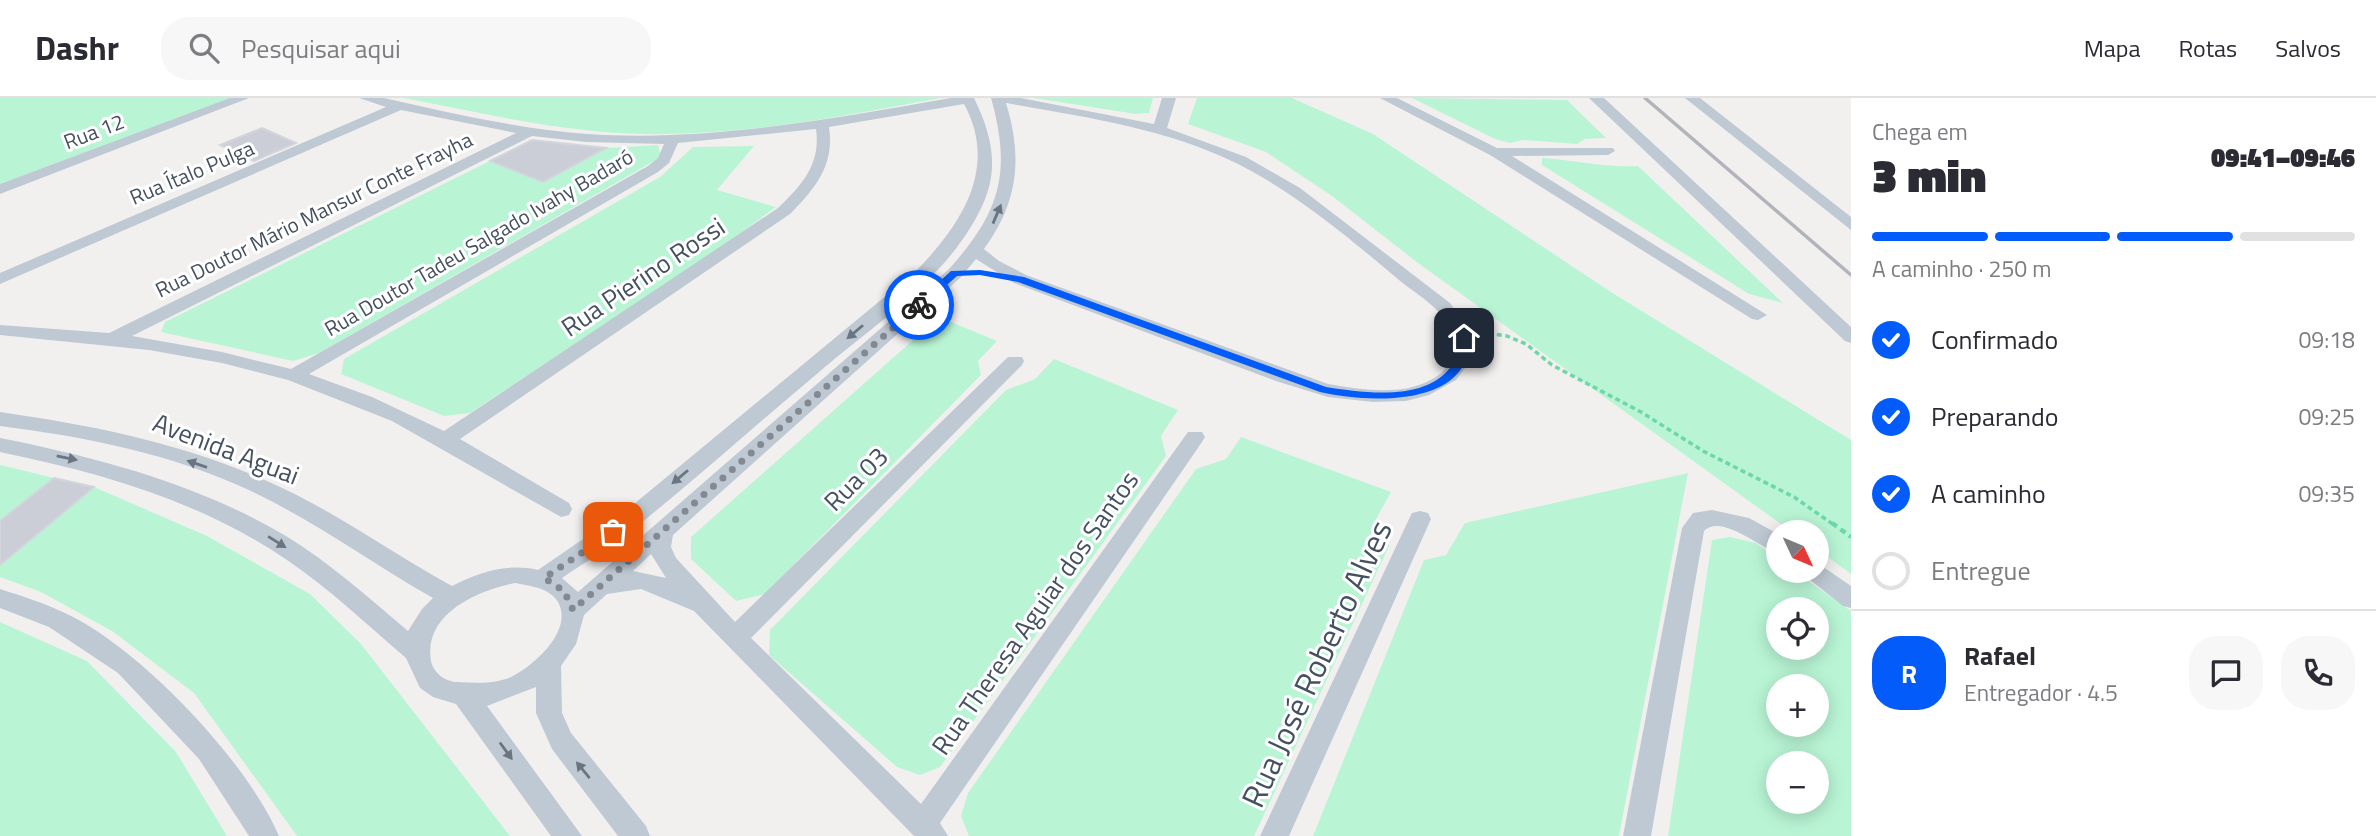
<!DOCTYPE html>
<html lang="pt">
<meta charset="utf-8">
<style>
body{margin:0;font-family:"Titillium Web",sans-serif;background:#f7f7f7;color:#2b2b33;height:100vh;display:flex;flex-direction:column;font-size:26px;white-space:nowrap}
*{box-sizing:border-box;margin:0}
p{font-size:23px;color:#7c7c81}
.icon{flex:none;width:38px;height:38px;fill:none;stroke:currentColor;stroke-width:2;stroke-linecap:round;stroke-linejoin:round}
.map{position:relative;flex:1;overflow:hidden}
.details{display:flex;flex-direction:column;background:#fff;width:525px}
.details>*{flex:none}
.needle{width:46px;rotate:134deg}
.controls{position:absolute;left:1766px;top:422px;display:grid;gap:14px}
.controls a{display:grid;place-items:center;width:63px;height:63px;border-radius:50%;background:#fff;box-shadow:0 4px 18px #0003;font-size:35px}
.pin{position:absolute;display:grid;place-items:center;width:60px;height:60px;color:#fff;margin:-30px;border-radius:14px;box-shadow:0 4px 10px #0006}
.courier{position:absolute;display:grid;place-items:center;width:70px;height:70px;margin:-35px;border:5px solid #035cf9;border-radius:50%;background:#fff;color:#222;box-shadow:0 2px 9px #0007}
.overview em{font-style:normal;font-weight:800}
.overview div{display:flex;flex-direction:column-reverse}
.overview{display:flex;align-items:center;justify-content:space-between;height:119px;padding:0 21px}
h1{font-size:46px;font-weight:800;line-height:52px}
.bar{display:grid;grid-template-columns:repeat(4,1fr);gap:10px 7px;align-content:center;height:84px;padding:0 21px}
.bar i{height:9px;border-radius:5px;background:#e1e1e2}
.bar .selected{background:#035cf9}
.bar p{grid-column:span 4}
.line{display:flex;align-items:center;gap:18px;padding:0 21px;border-top:2px solid #e1e1e2}
.line div{flex:1}
.round{display:grid;place-items:center;flex:none;width:74px;height:74px;border-radius:28px;background:#f7f7f7}
ol{padding:0 21px;list-style:none}
li{display:flex;align-items:center;gap:21px;height:77px}
li p{margin-inline-start:auto}
li .icon{padding:7px;border-radius:50%;background:#035cf9;color:#fff;stroke-width:4}
li:last-child{color:#7c7c81}
li i{width:38px;height:38px;border:4px solid #e1e1e2;border-radius:50%}
header{display:flex;align-items:center;gap:42px;box-sizing:border-box;height:98px;padding:0 35px;background:#fff;border-bottom:2px solid #e1e1e2}
header strong{font-size:33px}
nav{display:flex;gap:38px;margin-inline-start:auto;font-size:24px}
.search{width:490px;height:63px;background:#f7f7f7;display:flex;align-items:center;gap:18px;box-sizing:border-box;padding:0 24px;border-radius:28px;color:#7c7c81;font-size:26px}
main{display:flex;flex:1;min-height:0}
.map>svg:first-child{display:block}
</style>
<header>
<strong>Dashr</strong>
<div class="search"><svg class="icon" aria-label="search" viewBox="0 0 24 24"><circle cx="10" cy="10" r="6"/><path d="M15 15l6 6"/></svg>Pesquisar aqui</div>
<nav><a>Mapa</a><a>Rotas</a><a>Salvos</a></nav>
</header>
<main>
<div class="map">
<svg width="1851" height="738" viewBox="0 0 1851 738">
<rect width="100%" height="100%" fill="#f2f0ef"/>
<!-- green -->
<path fill="#b9f5d5" fill-rule="evenodd" d="M0,0H231L0,86Z
M404,0H941C827,21 710,45 593,33C530,27 467,12 404,0Z
M1034,0H1153L1149,15L1136,16Z
M1197,0H1292L1373,36L1611,194L1851,342V476L1817,451L1816,434H1792L1418,165L1332,98L1266,54L1188,26Z
M1412,0L1567,2L1606,40L1585,41L1577,46L1523,42L1510,45L1495,41Z
M658,47L661,59L319,255L293,263L161,234L165,224L490,63L543,84L606,50Z
M754,48L717,92L776,109L710,157L470,315L444,318L341,276L344,261L660,79L693,49Z
M1542,60C1575,62 1605,70 1638,68L1783,205L1749,196L1542,67Z
M939,219L997,243L978,263L981,277L765,496L736,503L691,461V439Z
M1054,261L1178,312L1161,338L1166,358L940,669L920,677L897,669L769,557L770,532L1006,292L1035,281Z
M1241,339L1391,394L1376,421L1389,448L1254,738H969L961,718L968,695L1196,371L1226,361Z
M0,367L5,368L54,380L0,423Z
M1688,375L1619,738H1313L1424,462L1446,457L1465,425Z
M94,389L207,438L310,496L361,546L510,738H297L194,595L112,533L41,494L0,479V467Z
M1730,439L1756,445L1778,461V472L1794,473L1851,513V738H1668L1712,442ZM1778,511H1816V550H1778ZM1778,588H1816V626H1778ZM1778,665H1816V704H1778Z
M0,524L87,563L176,654L227,738H0Z"/>
<!-- building -->
<path fill="#cbced6" stroke="#d3d5dc" stroke-width="2" d="M262,30L296,45L254,63L220,47Z
M532,42L606,50L543,84L490,63Z
M54,380L94,389L0,467V423Z"/>
<g fill="none" stroke-linecap="round" stroke-linejoin="round">
<!-- path-far1 -->
<path stroke="#6dd7ab" stroke-width="3.5" stroke-dasharray="5 3.5" stroke-linecap="butt" d="M1480,234L1507,238L1526,246L1552,267L1641,314L1703,353L1794,399L1834,427"/>
<!-- path -->
<path stroke="#6dd7ab" stroke-width="4.5" stroke-dasharray="6 4.5" stroke-linecap="butt" d="M1832,425L1851,439"/>
<!-- minor -->
<path fill="#bfc9d3" fill-rule="evenodd" d="M230,0H249L0,96V86Z
M359,0H384C450,15 519,31 587,36C710,44 830,21 951,0H974C991,35 1000,68 983,106C951,178 876,225 818,275C753,329 690,387 623,439C604,454 582,466 562,480L578,494L949,171C1000,114 1012,75 991,0H1021L1154,26L1162,0H1176L1167,30L1246,59L1300,90L1450,205L1467,228L1472,242L1468,266L1456,282L1429,297L1406,303L1373,304L1328,299L1279,284L1014,185L976,161L961,179L673,437L671,449L676,460L735,524L1008,259H1022L1024,263L1022,267L751,540L921,706L1188,334H1202L1205,339L1202,344L940,725L948,738H914L694,513L641,491L607,496L584,517L576,546L561,568L562,615L571,635L646,728L650,738H618L552,651L536,615V589L487,608L582,738H551L456,606L433,599L420,590L406,560C367,527 330,491 287,462C200,403 102,375 0,354V340C100,360 198,386 286,438C330,465 369,500 408,533L422,511L433,500C373,466 316,424 253,394C173,356 87,339 0,328V314C91,327 182,345 267,383C332,411 390,454 452,488C480,474 507,465 538,472L634,406L916,173C961,127 999,70 964,6L829,29C835,67 815,91 790,116L460,341L569,405L572,411L569,417L561,419L392,323L288,282L222,265L149,252L0,237V227L109,235L516,35L401,12L0,186V175L386,9ZM1006,5C1084,19 1164,30 1236,65C1296,95 1348,139 1399,182C1416,196 1438,208 1449,228C1458,245 1455,264 1440,276C1409,300 1364,292 1328,286L1026,177L999,163L984,151C1018,104 1023,61 1006,5ZM816,31C821,66 802,87 778,110L444,333L372,299L309,276L658,74L669,65L678,45ZM532,38L586,44L664,46L658,60L648,68L291,271L222,254L132,238ZM651,456L666,480L633,473ZM515,485C529,488 549,489 558,504C574,533 533,568 511,579C494,586 477,585 458,584C446,584 434,576 431,563C423,516 477,493 515,485Z
M1380,0H1397L1497,50H1613L1615,53L1608,57L1512,58L1767,217L1758,222L1752,221L1490,57Z
M1589,0H1604L1851,229V245L1845,243Z
M1685,0H1700L1851,119V132Z
M1712,412L1749,420L1778,436V455C1760,450 1721,415 1704,433L1651,738H1623L1682,430L1693,415Z
M1420,413L1428,415L1431,421L1289,738H1260L1409,421L1412,415Z
M1816,464L1851,488V510L1843,508L1805,478L1802,472H1816Z
M0,491C22,498 44,505 65,515C139,549 247,663 279,738H249L199,661L118,575L49,529L0,510Z"/>
<!-- rail -->
<path stroke="#b1b4bb" stroke-width="3.5" d="M1645,0L1851,177"/>
</g>
<!-- one-way arrows -->
<defs><path id="oneway-solid" d="M-6-.8H1V-3.2L6.5 0L1 3.2V.8H-6Z" transform="scale(1.75)"/></defs>
<g fill="#6a7582">
<use href="#oneway-solid" transform="translate(997 116) rotate(-67)"/>
<use href="#oneway-solid" transform="translate(855 234) rotate(140)"/>
<use href="#oneway-solid" transform="translate(67 360) rotate(11)"/>
<use href="#oneway-solid" transform="translate(197 366) rotate(-161)"/>
<use href="#oneway-solid" transform="translate(680 379) rotate(140)"/>
<use href="#oneway-solid" transform="translate(277 444) rotate(32)"/>
<use href="#oneway-solid" transform="translate(506 653) rotate(54)"/>
<use href="#oneway-solid" transform="translate(583 672) rotate(-129)"/>
</g>
<!-- route -->
<path fill="#035cf9" d="M980,172L1024,179L1326,289C1365,295 1430,305 1454,264C1460,255 1458,247 1460,238L1469,240C1472,310 1367,305 1320,294L1018,184L980,177L957,178L922,209L914,207L951,173Z"/>
<g fill="none" stroke-linecap="round" stroke-linejoin="round">
<!-- done -->
<path stroke="#828992" stroke-width="7" stroke-dasharray="0 12.6" d="M613,434L544,480L564,493L573,512L919,207"/>
</g>
<g text-anchor="middle" stroke-width="6" stroke-linejoin="round" paint-order="stroke">
<!-- far-street labels -->
<g font-size="21" fill="#455160" stroke="#fff">
<text transform="translate(94 34) rotate(-21)" y="7">Rua 12</text>
<text transform="translate(192 75) rotate(-23)" y="7">Rua Ítalo Pulga</text>
<text transform="translate(314 117) rotate(-26)" y="7">Rua Doutor Mário Mansur Conte Frayha</text>
<text transform="translate(479 145) rotate(-30)" y="7">Rua Doutor Tadeu Salgado Ivahy Badaró</text>
</g>
<!-- street labels -->
<g font-size="26" fill="#455160" stroke="#fff">
<text transform="translate(643 179) rotate(-34)" y="9">Rua Pierino Rossi</text>
<text transform="translate(226 351) rotate(21)" y="9">Avenida Aguai</text>
<text transform="translate(856 381) rotate(-45)" y="9">Rua 03</text>
<text transform="translate(1035 515) rotate(-55)" y="9">Rua Theresa Aguiar dos Santos</text>
</g>
<!-- near-street labels -->
<g font-size="32" fill="#455160" stroke="#fff">
<text transform="translate(1317 566) rotate(-65)" y="11">Rua José Roberto Alves</text>
</g>
</g>
</svg>
<div class="controls">
<a><svg class="needle" viewBox="-14 -14 28 28"><path d="M0-13l5 13h-10z" fill="#e53935"/><path d="M0 13l5-13h-10z" fill="#7c7c81"/></svg></a>
<a><svg class="icon" aria-label="locate" viewBox="0 0 24 24"><circle cx="12" cy="12" r="6"/><path d="M12 2v4M12 18v4M2 12h4M18 12h4"/></svg></a>
<a>+</a>
<a>−</a>
</div>
<div class="pin" style="left:613px;top:434px;background:#ea580c"><svg class="icon" aria-label="bag" viewBox="0 0 24 24"><path d="M5 8h14l-1 12H6zM9 8a3 3 0 0 1 6 0"/></svg></div>
<div class="pin" style="left:1464px;top:240px;background:#1f2937"><svg class="icon" aria-label="home" viewBox="0 0 24 24"><path d="M3 11l9-7 9 7M6 9v11h12V9"/></svg></div>
<div class="courier" style="left:919px;top:207px"><svg class="icon" aria-label="bike" viewBox="0 0 24 24"><circle cx="6" cy="16" r="4"/><circle cx="18" cy="16" r="4"/><path d="M6 16l4-8h5l3 8M10 8l3 8H6M13 5h3"/></svg></div>
</div>
<section class="details">
<div class="overview"><div><h1>3 min</h1><p>Chega em</p></div><em>09:41–09:46</em></div>
<div class="bar"><i class="selected"></i><i class="selected"></i><i class="selected"></i><i></i><p>A caminho · 250 m</p></div>
<ol>
<li><svg class="icon" aria-label="check" viewBox="0 0 24 24"><path d="M5 12l5 5 9-10"/></svg>Confirmado<p>09:18</p></li>
<li><svg class="icon" aria-label="check" viewBox="0 0 24 24"><path d="M5 12l5 5 9-10"/></svg>Preparando<p>09:25</p></li>
<li><svg class="icon" aria-label="check" viewBox="0 0 24 24"><path d="M5 12l5 5 9-10"/></svg>A caminho<p>09:35</p></li>
<li><i></i>Entregue</li>
</ol>
<div class="line" style="height:126px"><b class="round" style="background:#035cf9;color:#fff">R</b><div><b>Rafael</b><p>Entregador · 4.5</p></div><a class="round"><svg class="icon" aria-label="chat" viewBox="0 0 24 24"><path d="M4 5h16v11H9l-5 4z"/></svg></a><a class="round"><svg class="icon" aria-label="phone" viewBox="0 0 24 24"><path d="M5 4h4l2 5-3 2q2 4 5 5l2-3 5 2v4C11 20 4 13 5 4z"/></svg></a></div>
</section>
</main>
